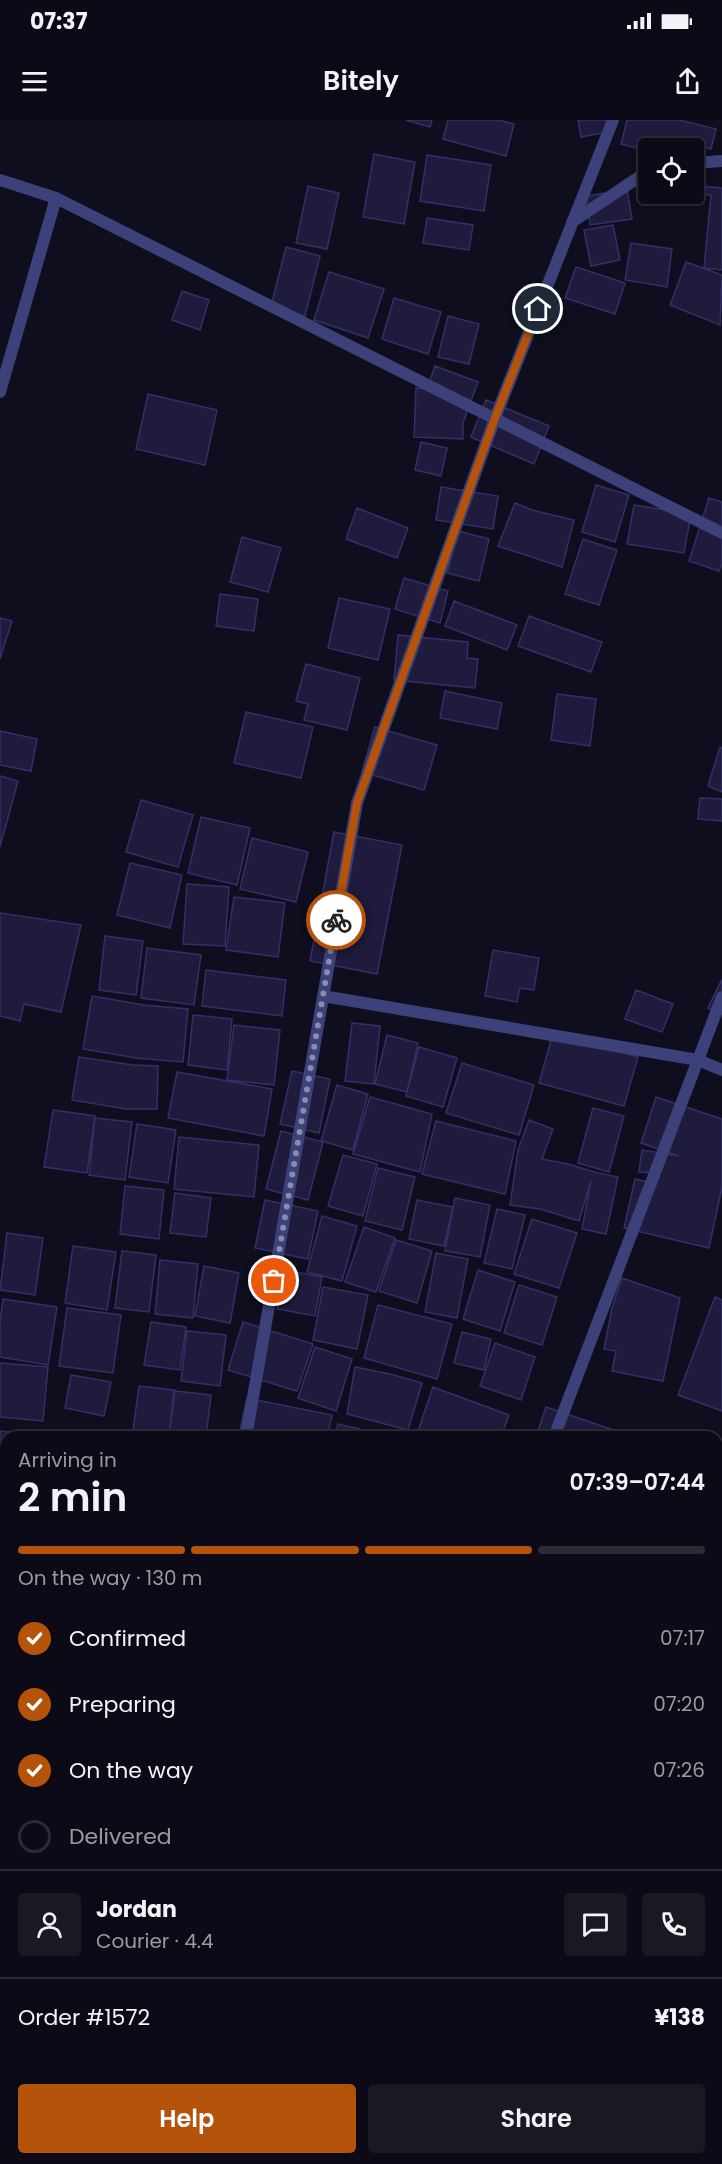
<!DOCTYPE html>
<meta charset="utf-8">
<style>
body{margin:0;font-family:Poppins,sans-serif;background:#191823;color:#f1f3f6;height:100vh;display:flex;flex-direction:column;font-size:22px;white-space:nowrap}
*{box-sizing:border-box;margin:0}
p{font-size:20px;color:#9a9aa1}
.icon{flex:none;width:33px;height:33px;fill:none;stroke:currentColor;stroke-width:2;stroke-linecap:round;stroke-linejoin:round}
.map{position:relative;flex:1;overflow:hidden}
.panel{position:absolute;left:0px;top:1311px;width:723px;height:734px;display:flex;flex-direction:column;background:#0b0a16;border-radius:18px 18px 0 0;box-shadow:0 3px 9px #0003,0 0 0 2px #2b2b35}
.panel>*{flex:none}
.fabs{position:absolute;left:638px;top:18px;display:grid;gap:12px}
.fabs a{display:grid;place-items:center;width:66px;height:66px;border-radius:6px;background:#0b0a16;box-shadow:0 3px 9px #0003,0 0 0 2px #2b2b35;font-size:30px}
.pin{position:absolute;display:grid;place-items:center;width:51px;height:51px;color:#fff;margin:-26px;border:3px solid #fff;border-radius:50%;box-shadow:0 2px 6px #0007}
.courier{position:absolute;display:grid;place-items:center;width:60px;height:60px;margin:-30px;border:4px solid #b45309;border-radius:50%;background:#fff;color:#222;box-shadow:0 2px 8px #0007}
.headline em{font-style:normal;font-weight:600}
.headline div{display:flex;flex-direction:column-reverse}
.headline{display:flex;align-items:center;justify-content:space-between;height:102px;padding:0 18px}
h1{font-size:39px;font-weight:600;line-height:45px}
.bar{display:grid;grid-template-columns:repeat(4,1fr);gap:9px 6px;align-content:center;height:72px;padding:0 18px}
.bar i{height:8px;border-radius:4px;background:#2b2b35}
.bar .current{background:#b45309}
.bar p{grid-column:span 4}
.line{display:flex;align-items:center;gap:15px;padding:0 18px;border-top:2px solid #2b2b35}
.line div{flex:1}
.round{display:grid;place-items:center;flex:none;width:63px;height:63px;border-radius:6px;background:#191823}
ol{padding:0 18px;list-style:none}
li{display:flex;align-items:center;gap:18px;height:66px}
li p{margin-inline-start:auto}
li .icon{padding:6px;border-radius:50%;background:#b45309;color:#fff;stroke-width:4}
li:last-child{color:#9a9aa1}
li i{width:33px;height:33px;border:3px solid #2b2b35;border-radius:50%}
.cta{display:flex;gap:12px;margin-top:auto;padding:12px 18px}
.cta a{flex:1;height:69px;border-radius:6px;background:#b45309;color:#fff;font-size:24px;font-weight:600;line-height:69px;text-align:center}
.cta a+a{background:#191823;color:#f1f3f6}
.status{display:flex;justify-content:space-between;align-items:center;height:42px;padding:0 30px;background:#0b0a16;direction:ltr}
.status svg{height:16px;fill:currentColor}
header{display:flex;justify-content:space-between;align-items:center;height:78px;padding:0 18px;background:#0b0a16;font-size:27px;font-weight:600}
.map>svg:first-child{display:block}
</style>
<div class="status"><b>07:37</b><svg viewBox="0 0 49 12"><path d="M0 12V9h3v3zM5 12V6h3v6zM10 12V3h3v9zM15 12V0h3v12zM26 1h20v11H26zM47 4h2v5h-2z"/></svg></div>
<header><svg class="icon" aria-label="menu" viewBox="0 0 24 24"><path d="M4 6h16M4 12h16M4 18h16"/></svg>Bitely<svg class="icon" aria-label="share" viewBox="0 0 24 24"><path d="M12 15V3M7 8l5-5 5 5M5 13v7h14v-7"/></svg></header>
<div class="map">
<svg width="722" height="2044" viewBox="0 0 722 2044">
<rect width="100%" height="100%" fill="#0f0e1e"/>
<!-- building -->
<path fill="#1e1b3d" stroke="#342f67" stroke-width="1.5" d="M406,0H432L430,7Z
M448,0H498L514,4L506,36L443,19Z
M578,0H611L613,11L581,17Z
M627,0H679L716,9L711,29L700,26L695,43H693V28H648V31L621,24Z
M374,34L415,42L404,104L363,97Z
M427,35L491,45L484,91L420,81Z
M308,66L339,73L327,129L296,123Z
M701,66L722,68V150L704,148L711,75L700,74Z
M627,70L632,99L590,105L586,76Z
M427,98L473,105L469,130L423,123Z
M613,105L620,140L591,146L584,110Z
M631,123L672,129L667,167L625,160Z
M286,127L320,136L305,196L271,186Z
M686,142L722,155L720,205L670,185Z
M576,147L625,163L615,194L565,178Z
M329,152L384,169L368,218L314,200Z
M182,171L209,180L200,210L172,200Z
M394,178L441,192L428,234L382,219Z
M448,196L479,204L469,244L438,237Z
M435,246L478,262L463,303V319L414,317L416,268L427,269Z
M148,274L217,290L205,345L136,329Z
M486,280L549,306L534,344L471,317Z
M421,322L447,328L441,356L415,350Z
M596,365L629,375L615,422L582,412Z
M441,367L498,376L493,409L436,400Z
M709,378L722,382V443L719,451L689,441Z
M515,383L532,390L574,400L562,447L498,426Z
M634,385L691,394L684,433L627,424Z
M357,388L408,408L397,438L346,419Z
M458,411L489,419L479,461L447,453Z
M242,417L281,428L268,472L230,462Z
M583,419L617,430L599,485L565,474Z
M404,458L448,471L440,503L395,489Z
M220,474L258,479L254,511L216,506Z
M339,478L390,489L378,540L328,528Z
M454,481L517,505L507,530L445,506Z
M529,496L602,522L591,552L518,526Z
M0,498L12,501L0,539Z
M398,515L468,522L467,538L478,539L475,568L394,560Z
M306,544L360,558L347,610L304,600L308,584L296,581Z
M445,571L502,583L497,609L440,598Z
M557,574L596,579L590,626L551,620Z
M246,592L313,607L301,658L234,643Z
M375,607L437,625L424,670L362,652Z
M0,611L37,619L31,651L0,645Z
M720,627L722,628V672L708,666Z
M0,656L18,661L0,727Z
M700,678L722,679V701L698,699Z
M141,680L193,695L178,747L126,732Z
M201,697L250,708L237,765L188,753Z
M334,712L402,725L377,854L310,841Z
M252,718L308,732L296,782L240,769Z
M130,743L182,755L170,808L117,795Z
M187,764L229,767L225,826L183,824Z
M234,777L285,783L278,837L226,830Z
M0,793L81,805L61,892L24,884L20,901L0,896Z
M105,816L143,821L136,875L99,870Z
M147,828L201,835L194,885L141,878Z
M493,830L539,838L534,870L520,868L517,882L485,876Z
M206,850L286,860L282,896L202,886Z
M722,859V895L708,888Z
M636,870L673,884L662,912L625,899Z
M92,876L144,885L188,889L183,942L136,938L83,929Z
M193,895L232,899L227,950L188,945Z
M352,903L380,906L374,964L345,961Z
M234,905L280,910L274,965L227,960Z
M553,913L638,937L624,986L539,963Z
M387,915L418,923L407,972L375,964Z
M419,927L457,938L443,987L406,976Z
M79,937L133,945L158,946L157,989H126L72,980Z
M462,943L534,965L519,1015L446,993Z
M292,951L330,959L319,1013L280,1004Z
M177,952L272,969L264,1016L168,998Z
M337,965L368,974L353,1030L321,1021Z
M370,977L432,994L420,1052L353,1034Z
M656,977L722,999V1067L709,1128L624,1108L635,1059L652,1063L653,1053L639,1052L642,1030L679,1036L641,1023Z
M593,988L624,996L609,1052L578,1043Z
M53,990L95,996L87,1053L44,1047Z
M95,998L132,1002L125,1060L89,1055Z
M529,1000L553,1009L542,1039L568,1044L594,1052L618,1057L606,1114L582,1109L591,1061L579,1101L540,1089L510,1085L518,1030Z
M436,1001L516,1021L505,1074L422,1054Z
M137,1004L176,1010L168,1063L129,1057Z
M281,1011L323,1022L308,1080L266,1069Z
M179,1017L259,1025L254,1077L174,1069Z
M343,1035L377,1044L363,1096L328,1086Z
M378,1048L415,1057L402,1110L365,1101Z
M125,1066L164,1070L159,1119L120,1114Z
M175,1073L211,1078L206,1117L170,1113Z
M455,1078L490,1085L480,1137L445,1131Z
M265,1080L318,1091L308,1139L255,1128Z
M417,1080L453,1087L444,1126L409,1119Z
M497,1089L525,1095L512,1149L484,1143Z
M322,1096L357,1106L342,1161L307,1152Z
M532,1099L577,1113L559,1168L514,1154Z
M364,1107L395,1118L376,1172L345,1162Z
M7,1113L43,1118L35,1175L0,1170Z
M396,1120L432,1131L417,1183L379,1171Z
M73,1126L116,1132L107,1190L65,1183Z
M122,1131L156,1135L149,1192L115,1188Z
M436,1133L468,1139L457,1198L425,1192Z
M160,1140L198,1144L193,1198L155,1194Z
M204,1146L239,1153L230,1203L195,1196Z
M285,1150L322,1157L315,1196L277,1189Z
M478,1150L515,1162L500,1211L463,1199Z
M622,1158L680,1178L663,1261L612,1251L616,1231L604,1229L612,1188Z
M519,1165L557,1177L542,1225L504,1213Z
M323,1167L368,1175L357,1229L313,1220Z
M715,1177L722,1180V1291L678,1275Z
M3,1179L57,1187L48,1245L0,1237V1203Z
M378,1185L452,1204L437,1259L364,1238Z
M67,1188L121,1195L113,1253L59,1246Z
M151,1202L186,1207L180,1250L144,1245Z
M243,1202L313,1224L297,1271L228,1250Z
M187,1211L226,1215L220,1266L181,1261Z
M462,1212L491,1219L484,1250L454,1243Z
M495,1223L535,1237L521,1280L480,1266Z
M315,1227L352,1239L336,1291L298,1278Z
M0,1243L48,1247L43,1301L0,1297Z
M355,1247L390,1254L422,1263L408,1310L347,1294Z
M71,1255L111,1262L104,1296L65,1288Z
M139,1266L174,1270L169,1317H132Z
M433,1267L509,1295L501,1317H425L417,1314Z
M175,1271L211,1275L206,1317H169Z
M247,1278L332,1295L327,1317H250L251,1312L240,1310Z
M546,1287L634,1317H536Z
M338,1304L364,1310L362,1317H335Z
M0,1311L38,1316L6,1317V1363L0,1362Z
M717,1341L722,1343V1408L717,1406Z
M0,1446H6V1472L0,1471Z
M0,1505L6,1506V1561L0,1560Z
M0,1570H6V1630H0Z
M0,1638H6V1686L0,1685Z
M0,1731H6V1842H0Z
M717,1801H722V1840L717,1841Z
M717,1998L722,2000V2044H626L628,2038H717Z
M37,2038H70L69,2044H36Z
M150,2038H194L193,2044H150Z
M199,2038H241L240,2044H223Z
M312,2038H360L359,2044H332Z
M96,2041L132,2044H96Z"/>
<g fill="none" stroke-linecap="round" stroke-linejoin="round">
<!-- minor -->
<path stroke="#3c4179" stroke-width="12" d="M693,43L722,41
M0,60L56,78L722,413
M572,102L648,51
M0,272L56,78
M323,876L698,940L722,950
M246,1317L357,683L495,298L613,0
M554,1317L722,877
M0,1717L6,1718
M717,1746L722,1735
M717,1857L722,1858
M0,1966L6,1967
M267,2044L269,2038"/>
</g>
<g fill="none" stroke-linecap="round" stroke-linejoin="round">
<!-- done -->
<path stroke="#8b8bae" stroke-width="6" stroke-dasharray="0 10.8" d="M274,1161L336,800"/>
<!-- route -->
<path stroke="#b45309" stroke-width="8" d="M336,800L357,683L495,298L538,189"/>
</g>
</svg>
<div class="fabs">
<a><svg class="icon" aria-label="locate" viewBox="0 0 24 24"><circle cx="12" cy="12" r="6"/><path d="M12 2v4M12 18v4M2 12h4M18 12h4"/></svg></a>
</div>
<div class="pin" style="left:274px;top:1161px;background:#ea580c"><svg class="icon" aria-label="bag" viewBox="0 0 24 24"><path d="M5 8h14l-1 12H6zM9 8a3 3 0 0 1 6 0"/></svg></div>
<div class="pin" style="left:538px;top:189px;background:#1f2937"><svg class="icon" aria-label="home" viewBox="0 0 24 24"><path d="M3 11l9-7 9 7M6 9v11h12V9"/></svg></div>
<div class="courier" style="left:336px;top:800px"><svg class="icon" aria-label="bike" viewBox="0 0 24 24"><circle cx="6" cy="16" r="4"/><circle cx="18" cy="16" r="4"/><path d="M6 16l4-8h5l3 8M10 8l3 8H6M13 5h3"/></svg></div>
<section class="panel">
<div class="headline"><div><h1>2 min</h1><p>Arriving in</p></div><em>07:39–07:44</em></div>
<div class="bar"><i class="current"></i><i class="current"></i><i class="current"></i><i></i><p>On the way · 130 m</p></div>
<ol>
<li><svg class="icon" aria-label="check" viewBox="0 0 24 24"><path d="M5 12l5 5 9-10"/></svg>Confirmed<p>07:17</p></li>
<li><svg class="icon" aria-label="check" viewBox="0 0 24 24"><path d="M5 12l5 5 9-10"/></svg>Preparing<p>07:20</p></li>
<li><svg class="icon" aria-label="check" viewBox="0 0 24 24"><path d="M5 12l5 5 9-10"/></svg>On the way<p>07:26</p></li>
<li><i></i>Delivered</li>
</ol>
<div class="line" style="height:108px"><a class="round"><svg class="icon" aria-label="person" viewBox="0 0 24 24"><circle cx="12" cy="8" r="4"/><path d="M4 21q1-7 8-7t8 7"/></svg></a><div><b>Jordan</b><p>Courier · 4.4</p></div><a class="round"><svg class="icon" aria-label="chat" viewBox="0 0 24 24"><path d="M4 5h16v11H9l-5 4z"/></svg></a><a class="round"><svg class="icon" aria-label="phone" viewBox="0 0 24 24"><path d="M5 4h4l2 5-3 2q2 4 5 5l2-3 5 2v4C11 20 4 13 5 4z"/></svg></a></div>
<div class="line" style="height:78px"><div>Order #1572</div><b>¥138</b></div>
<div class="cta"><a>Help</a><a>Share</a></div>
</section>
</div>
